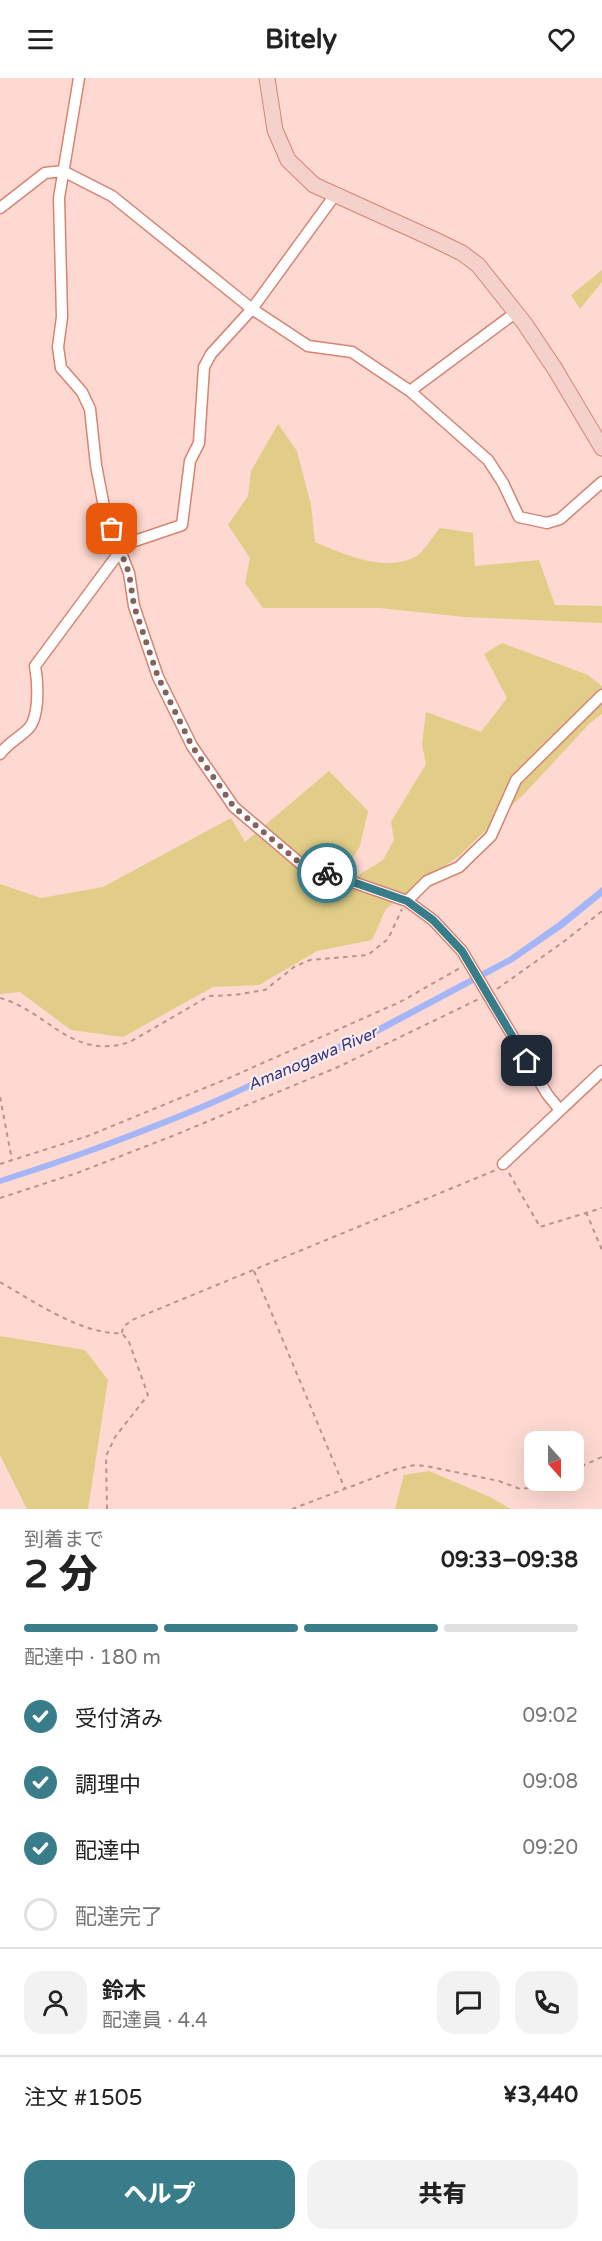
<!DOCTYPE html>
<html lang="ja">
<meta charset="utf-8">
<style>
body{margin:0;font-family:"Varela Round","Noto Sans JP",sans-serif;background:#f2f2f2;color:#222;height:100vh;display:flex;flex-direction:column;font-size:22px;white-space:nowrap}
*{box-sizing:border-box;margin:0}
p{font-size:20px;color:#767676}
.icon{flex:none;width:33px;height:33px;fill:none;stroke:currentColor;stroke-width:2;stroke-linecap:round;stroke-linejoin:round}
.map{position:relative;height:1431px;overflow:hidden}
.panel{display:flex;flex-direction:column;background:#fff;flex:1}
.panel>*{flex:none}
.needle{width:39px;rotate:159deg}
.fabs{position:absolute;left:524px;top:1353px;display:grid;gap:12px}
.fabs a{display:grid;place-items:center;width:60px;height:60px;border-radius:12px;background:#fff;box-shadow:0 6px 24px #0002;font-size:30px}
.pin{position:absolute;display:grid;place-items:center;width:51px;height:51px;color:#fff;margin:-26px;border-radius:12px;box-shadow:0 3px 9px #0006}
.courier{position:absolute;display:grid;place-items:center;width:60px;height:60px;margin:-30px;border:4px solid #397d8b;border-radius:50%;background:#fff;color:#222;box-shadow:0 2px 8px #0007}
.headline em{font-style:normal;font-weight:800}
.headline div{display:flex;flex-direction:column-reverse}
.headline{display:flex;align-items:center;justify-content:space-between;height:102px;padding:0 24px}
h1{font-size:39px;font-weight:800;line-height:45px}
.bar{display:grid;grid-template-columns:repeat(4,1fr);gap:9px 6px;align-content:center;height:72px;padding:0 24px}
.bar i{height:8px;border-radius:4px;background:#e0e0e0}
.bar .selected{background:#397d8b}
.bar p{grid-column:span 4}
.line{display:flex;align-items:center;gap:15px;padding:0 24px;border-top:2px solid #e0e0e0}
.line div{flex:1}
.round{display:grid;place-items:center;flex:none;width:63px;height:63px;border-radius:18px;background:#f2f2f2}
ol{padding:0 24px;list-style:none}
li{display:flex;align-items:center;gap:18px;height:66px}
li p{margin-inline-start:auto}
li .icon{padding:6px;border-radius:50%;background:#397d8b;color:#fff;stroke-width:4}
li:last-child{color:#767676}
li i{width:33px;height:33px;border:3px solid #e0e0e0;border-radius:50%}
.cta{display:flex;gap:12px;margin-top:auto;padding:12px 24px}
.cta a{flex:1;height:69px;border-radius:18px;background:#397d8b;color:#fff;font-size:24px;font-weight:800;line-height:69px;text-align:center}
.cta a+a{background:#f2f2f2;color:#222}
header{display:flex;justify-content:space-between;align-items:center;height:78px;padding:0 24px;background:#fff;font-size:27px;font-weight:800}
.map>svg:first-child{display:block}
</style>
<header><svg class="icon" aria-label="menu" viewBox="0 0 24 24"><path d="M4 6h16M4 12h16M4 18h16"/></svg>Bitely<svg class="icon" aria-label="heart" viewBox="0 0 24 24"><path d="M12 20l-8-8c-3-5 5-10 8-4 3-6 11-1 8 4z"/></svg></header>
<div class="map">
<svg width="602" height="1431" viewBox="0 0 602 1431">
<rect width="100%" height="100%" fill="#fdd9d1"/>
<!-- green -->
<path fill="#e1cd88" d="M602,192V204L580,231L571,217Z
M278,346L297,373L311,427L315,464C344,476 383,495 415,479C424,474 433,458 440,450L473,455L475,488L539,482L555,527L602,528V545L465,539L379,530H263L245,505L250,480L228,447L248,418L251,393Z
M502,565L588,597L602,608V636L590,645L525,715L460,777L386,831L372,862L317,873L259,907L213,909L123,959L71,952L20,914L0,916V806L41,820L103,809L231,740L245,764L329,693L368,733L360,768L333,813L383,782L394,762L391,744L426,686L422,666L426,634L481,654L507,620L484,576Z
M0,1258L85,1272L108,1302L88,1431H27L0,1377Z
M429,1393L490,1419L511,1431H395L404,1397Z"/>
<!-- water -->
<path fill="#a5b6f8" d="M602,809V818L564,849L513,884L361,965C309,981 260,1007 210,1029C141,1058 71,1084 0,1106V1100C70,1078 139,1052 206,1024C257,1002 306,976 358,959L509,879L560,843Z"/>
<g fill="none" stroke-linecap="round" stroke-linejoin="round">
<!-- street casing -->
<g stroke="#d68472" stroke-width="13">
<path id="street" d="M79,0L59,120L62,239L58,269L61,290L82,314L90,331L96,387L105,434L129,495L134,528L158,599L192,668L234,729L301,786L407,823L433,842L462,873L547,1016L559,1031
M0,130L45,95L63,93L112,118L252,231L308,268L352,274L410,313L515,235
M410,313L488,382L503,405L519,439L547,445L560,441L602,404
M120,468L182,447L190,383L199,365L204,289L211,276L252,231L335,117
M0,676C8,665 19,660 28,651C40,639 38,604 35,588L121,472
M407,823L427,803L459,789L491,758L516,702L602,617
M503,1086L602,993"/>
</g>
<!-- secondary casing -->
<g stroke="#d68472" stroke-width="17">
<path id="secondary" d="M267,0L275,52L288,82L314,107L431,160L462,175L478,187L525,246L555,291L602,370"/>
</g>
<!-- path -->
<path stroke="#b7948c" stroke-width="2" stroke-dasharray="4.5 4.5" stroke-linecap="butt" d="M497,911L566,862L602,833
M0,920C48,933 71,983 130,964L209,918L234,917L265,912L294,889L310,882L368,877L388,861L402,831
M0,1019L12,1082
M0,1086L88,1058L229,1000L400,924L460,890
M509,1095L540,1149L602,1130
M0,1120L77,1095L175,1057L338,989L479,921
M586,1134L602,1172
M254,1193L345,1411
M0,1204C33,1223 84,1258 122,1255
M122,1255L123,1249L132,1242L496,1092
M573,1392L602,1379
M107,1431L106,1378L115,1359L148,1317L129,1264L122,1255
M292,1431L397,1391L415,1387L426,1388L499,1403L520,1411L529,1410L547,1402"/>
<!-- street -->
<use href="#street" stroke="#fff" stroke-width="10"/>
<!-- secondary -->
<use href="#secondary" stroke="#f4d1ca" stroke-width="15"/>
</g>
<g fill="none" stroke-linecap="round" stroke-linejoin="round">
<!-- done -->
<path stroke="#84625b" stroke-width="6" stroke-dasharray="0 10.8" d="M112,451L129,495L134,528L158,599L192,668L234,729L301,786L327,795"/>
<!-- route -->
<path stroke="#397d8b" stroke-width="8" d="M327,795L407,823L433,842L462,873L527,983"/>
</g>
<g text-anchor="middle" stroke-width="4.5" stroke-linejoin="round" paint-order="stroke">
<!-- water labels -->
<g font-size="16" font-style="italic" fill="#2e3884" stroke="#fdebe7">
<text transform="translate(312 980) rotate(-23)" y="6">Amanogawa River</text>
</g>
</g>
</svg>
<div class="fabs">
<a><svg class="needle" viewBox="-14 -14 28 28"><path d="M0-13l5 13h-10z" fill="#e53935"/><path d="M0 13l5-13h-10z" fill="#767676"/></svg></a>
</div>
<div class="pin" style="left:112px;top:451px;background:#ea580c"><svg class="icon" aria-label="bag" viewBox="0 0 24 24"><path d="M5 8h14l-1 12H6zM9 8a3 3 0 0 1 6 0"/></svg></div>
<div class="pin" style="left:527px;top:983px;background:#1f2937"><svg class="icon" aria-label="home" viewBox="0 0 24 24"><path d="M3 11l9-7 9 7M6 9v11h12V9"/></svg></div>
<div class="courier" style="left:327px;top:795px"><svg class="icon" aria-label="bike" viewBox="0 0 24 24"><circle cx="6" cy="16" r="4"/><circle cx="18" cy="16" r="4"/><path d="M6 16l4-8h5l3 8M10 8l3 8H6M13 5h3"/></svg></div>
</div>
<section class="panel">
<div class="headline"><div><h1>2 分</h1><p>到着まで</p></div><em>09:33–09:38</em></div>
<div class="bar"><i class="selected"></i><i class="selected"></i><i class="selected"></i><i></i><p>配達中 · 180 m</p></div>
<ol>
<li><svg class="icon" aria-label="check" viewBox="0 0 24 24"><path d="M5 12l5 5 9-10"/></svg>受付済み<p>09:02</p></li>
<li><svg class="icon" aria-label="check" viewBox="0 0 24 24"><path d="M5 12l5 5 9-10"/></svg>調理中<p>09:08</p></li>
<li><svg class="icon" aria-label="check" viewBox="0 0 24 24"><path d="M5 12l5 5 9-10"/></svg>配達中<p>09:20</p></li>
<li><i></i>配達完了</li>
</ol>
<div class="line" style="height:108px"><a class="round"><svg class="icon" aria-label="person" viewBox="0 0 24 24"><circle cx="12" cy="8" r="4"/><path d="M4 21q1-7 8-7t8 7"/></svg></a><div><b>鈴木</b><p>配達員 · 4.4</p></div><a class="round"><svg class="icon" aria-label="chat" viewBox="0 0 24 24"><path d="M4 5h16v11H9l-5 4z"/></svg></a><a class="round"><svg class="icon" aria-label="phone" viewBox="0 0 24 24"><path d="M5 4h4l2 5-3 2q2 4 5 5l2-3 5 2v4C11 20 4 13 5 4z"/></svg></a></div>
<div class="line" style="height:78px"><div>注文 #1505</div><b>¥3,440</b></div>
<div class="cta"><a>ヘルプ</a><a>共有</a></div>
</section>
